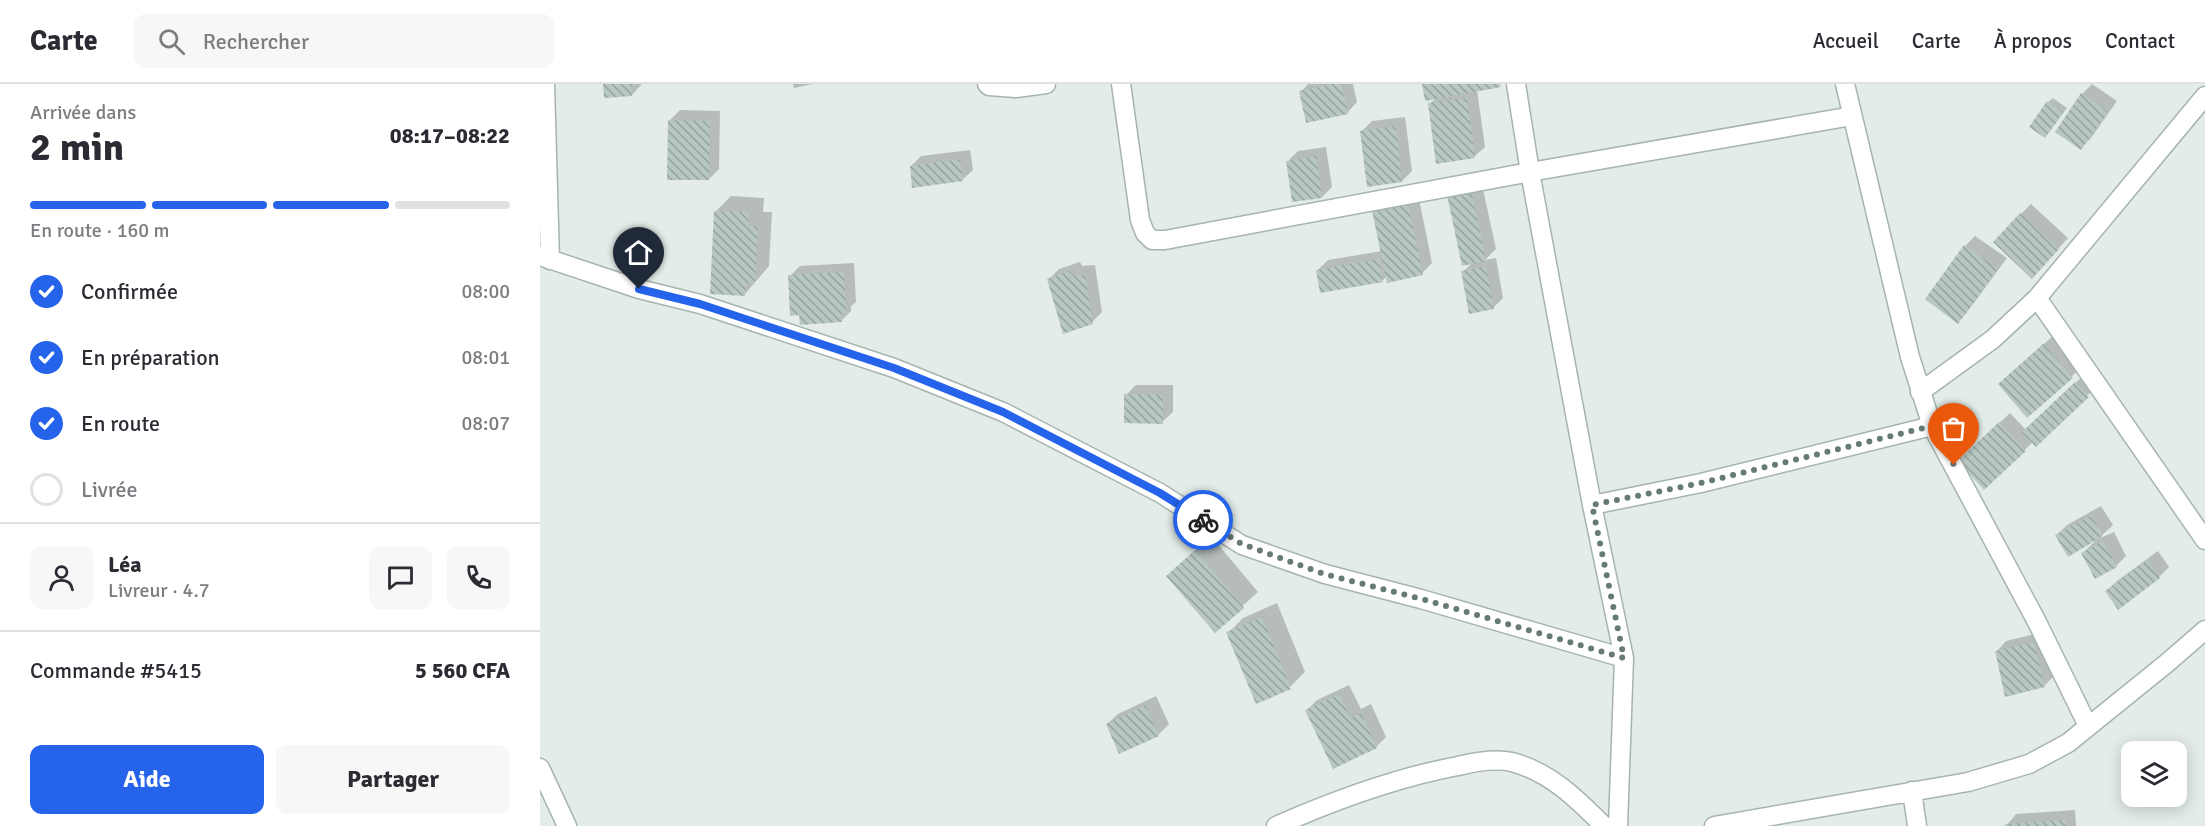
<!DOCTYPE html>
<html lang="fr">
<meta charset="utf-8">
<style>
body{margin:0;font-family:Signika,sans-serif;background:#f7f7f7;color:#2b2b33;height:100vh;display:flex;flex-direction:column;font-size:22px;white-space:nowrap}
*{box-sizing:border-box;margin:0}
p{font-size:20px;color:#7c7c81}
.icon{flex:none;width:33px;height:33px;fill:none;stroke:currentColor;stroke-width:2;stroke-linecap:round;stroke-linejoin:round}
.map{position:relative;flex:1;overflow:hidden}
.side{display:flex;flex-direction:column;background:#fff;width:540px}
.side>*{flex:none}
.buttons{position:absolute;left:1581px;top:657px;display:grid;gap:12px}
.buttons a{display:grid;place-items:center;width:66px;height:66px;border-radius:12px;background:#fff;box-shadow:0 3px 15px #0003;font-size:30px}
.pin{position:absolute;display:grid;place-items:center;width:51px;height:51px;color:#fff;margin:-62px -26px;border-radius:50% 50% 50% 0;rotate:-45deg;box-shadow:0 0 6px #0007}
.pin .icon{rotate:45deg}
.courier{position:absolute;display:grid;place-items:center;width:60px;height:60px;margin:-30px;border:4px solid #2563eb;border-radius:50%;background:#fff;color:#222;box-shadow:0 2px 8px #0007}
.head em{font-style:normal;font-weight:800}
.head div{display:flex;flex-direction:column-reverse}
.head{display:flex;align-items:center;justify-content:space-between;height:102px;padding:0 30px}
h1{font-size:39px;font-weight:800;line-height:45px}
.bar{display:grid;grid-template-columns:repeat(4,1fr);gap:9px 6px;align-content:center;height:72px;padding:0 30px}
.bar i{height:8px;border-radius:4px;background:#e1e1e2}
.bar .active{background:#2563eb}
.bar p{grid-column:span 4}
.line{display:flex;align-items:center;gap:15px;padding:0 30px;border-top:2px solid #e1e1e2}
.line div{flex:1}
.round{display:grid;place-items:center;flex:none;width:63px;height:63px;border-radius:12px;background:#f7f7f7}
ol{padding:0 30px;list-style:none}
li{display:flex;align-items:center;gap:18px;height:66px}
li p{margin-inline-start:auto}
li .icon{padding:6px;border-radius:50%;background:#2563eb;color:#fff;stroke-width:4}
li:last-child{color:#7c7c81}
li i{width:33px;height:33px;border:3px solid #e1e1e2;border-radius:50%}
.button{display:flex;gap:12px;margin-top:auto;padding:12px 30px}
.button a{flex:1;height:69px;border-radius:12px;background:#2563eb;color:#fff;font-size:24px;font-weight:800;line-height:69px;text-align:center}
.button a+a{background:#f7f7f7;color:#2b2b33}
header{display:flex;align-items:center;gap:36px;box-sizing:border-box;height:84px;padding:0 30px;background:#fff;border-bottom:2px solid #e1e1e2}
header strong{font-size:28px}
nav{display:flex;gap:33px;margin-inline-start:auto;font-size:21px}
.search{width:420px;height:54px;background:#f7f7f7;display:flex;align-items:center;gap:15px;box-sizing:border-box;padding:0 21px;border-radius:12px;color:#7c7c81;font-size:22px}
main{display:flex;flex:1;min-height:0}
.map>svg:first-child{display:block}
</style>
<header>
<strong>Carte</strong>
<div class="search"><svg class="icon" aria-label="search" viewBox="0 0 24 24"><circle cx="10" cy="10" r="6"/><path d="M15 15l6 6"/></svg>Rechercher</div>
<nav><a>Accueil</a><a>Carte</a><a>À propos</a><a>Contact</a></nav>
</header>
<main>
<section class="side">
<div class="head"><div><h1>2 min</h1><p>Arrivée dans</p></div><em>08:17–08:22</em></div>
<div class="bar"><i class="active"></i><i class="active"></i><i class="active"></i><i></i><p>En route · 160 m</p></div>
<ol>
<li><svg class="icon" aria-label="check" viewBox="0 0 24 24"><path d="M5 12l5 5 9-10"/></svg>Confirmée<p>08:00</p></li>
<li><svg class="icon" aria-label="check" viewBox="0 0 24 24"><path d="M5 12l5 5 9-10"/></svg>En préparation<p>08:01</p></li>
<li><svg class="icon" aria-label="check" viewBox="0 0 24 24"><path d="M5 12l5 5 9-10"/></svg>En route<p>08:07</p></li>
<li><i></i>Livrée</li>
</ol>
<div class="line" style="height:108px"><a class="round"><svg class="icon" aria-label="person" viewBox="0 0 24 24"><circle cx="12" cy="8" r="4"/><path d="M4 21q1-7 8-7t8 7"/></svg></a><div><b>Léa</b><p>Livreur · 4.7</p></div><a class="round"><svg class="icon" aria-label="chat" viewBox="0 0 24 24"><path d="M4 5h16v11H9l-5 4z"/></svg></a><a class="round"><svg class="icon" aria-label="phone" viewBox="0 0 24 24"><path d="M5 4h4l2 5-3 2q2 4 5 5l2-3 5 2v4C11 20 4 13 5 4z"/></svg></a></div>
<div class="line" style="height:78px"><div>Commande #5415</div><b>5 560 CFA</b></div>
<div class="button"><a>Aide</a><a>Partager</a></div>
</section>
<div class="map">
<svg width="1665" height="742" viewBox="0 0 1665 742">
<defs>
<pattern id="building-back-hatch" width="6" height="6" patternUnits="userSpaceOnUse" patternTransform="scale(1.5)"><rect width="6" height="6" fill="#b8c7c1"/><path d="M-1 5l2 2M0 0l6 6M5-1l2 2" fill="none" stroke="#95a39e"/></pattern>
</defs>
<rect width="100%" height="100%" fill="#e3ece8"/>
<!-- shadow -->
<path fill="#0003" d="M64,0H102L92,11Z
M253,0H273L254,4Z
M768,0H813L817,18L807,29L761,8Z
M884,0H961L937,6L945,63L934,73L890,20L897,13Z
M1552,0L1577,17L1551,54L1541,64L1542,10Z
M1513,14L1527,24L1509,48L1508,18Z
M140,26L180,27L179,85L169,95L129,37Z
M865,33L872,87L862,97L822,47L832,37Z
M786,63L792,103L782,113L748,77L758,67Z
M430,66L433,86L422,96L371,82L381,72Z
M941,96L956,165L945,176L956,174L963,214L953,224L923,188L933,178L909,111Z
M878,110L892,179L882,189L847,192L842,197L778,186L788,176L842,167L834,128L844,118Z
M191,112L224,114L223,128H232L229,182L205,210L176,127Z
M1491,120L1528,154L1502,183L1481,130Z
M1435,152L1467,174L1428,227L1418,238L1425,162Z
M540,178L542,182L555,181L562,228L552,238L509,195L519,185Z
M314,179L316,218L311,222V227L301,237L250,192L260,182Z
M1514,251L1542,283L1488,332L1470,290Z
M1546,289L1558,302L1494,357L1445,404L1420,377L1470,329L1486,346Z
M596,301H633V328L622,338L586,311Z
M1561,422L1573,441L1558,455L1574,448L1586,472L1576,482L1543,469L1556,456L1517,451L1527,441Z
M671,452L718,508L675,547L628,492Z
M1618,467L1629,483L1619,493L1567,507L1577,497Z
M737,519L765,588L750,603L688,549L703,534Z
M1504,548L1514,592L1504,602L1456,568L1466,557Z
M809,601L821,625L831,620L846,653L836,663L767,626L777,616Z
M616,612L629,640L618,651L580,668L567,640L578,630Z
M1535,726L1536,742H1466L1476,730Z"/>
<!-- building -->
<path fill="url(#building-back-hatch)" d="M63,0H92V12L64,14Z
M792,0H801L808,30L766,39L759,7Z
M882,0H960L961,3L885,17Z
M1541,9L1568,28L1541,66L1515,48Z
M927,14L935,74L896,80L888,19Z
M1507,17L1523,29L1505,54L1489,43Z
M128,36L170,37L169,96H127Z
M856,42L862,98L827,103L820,47Z
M776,72L782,114L752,118L746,77Z
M420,75L423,97L372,104L370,82Z
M931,106L946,177L922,182L907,111Z
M868,120L883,191L847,199L832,127Z
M174,127L209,128V142L218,143L215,199H206L205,212L170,210Z
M1480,129L1519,165L1492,195L1453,158Z
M1424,161L1458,185L1418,240L1385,215Z
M839,175L843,198L780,209L776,186Z
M946,183L954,225L929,230L921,187Z
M530,187L532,191H545L553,240L523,250L507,195Z
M304,188L306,229L301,230L302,238L260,241L259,231L250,232L248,191Z
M1503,260L1533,294L1487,334L1458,300Z
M1535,298L1549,313L1496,363L1482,348Z
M584,310L623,311V340L584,339Z
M1459,338L1486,367L1444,406L1418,377Z
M1551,431L1563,452L1528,473L1515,451Z
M1563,457L1577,483L1555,495L1541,469Z
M655,466L704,524L675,549L626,492Z
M1607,476L1620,494L1578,526L1565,507Z
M722,533L751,605L716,620L686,548Z
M1494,558L1505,603L1465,613L1455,567Z
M799,610L810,634L821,629L837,664L793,685L765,626Z
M605,621L619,652L579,670L566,640Z
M1525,736L1526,742H1465V740Z"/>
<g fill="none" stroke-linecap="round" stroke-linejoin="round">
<!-- street casing -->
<g stroke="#a6b4af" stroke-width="21">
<path id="street" d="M5,0L10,176
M447,0L449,2L476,4L506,0
M581,0L600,136L605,149L612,156H625L990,88L1312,32
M976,0L990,88L1052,421L1084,574L1078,742
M1305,0L1370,273L1392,342L1497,538L1548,642
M0,172L99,205L160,220L354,284L463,328L620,409L702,461L785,490L881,515L1084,574
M1497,214L1665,456
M1380,308L1453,255L1497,214L1665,12
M1052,421L1161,399L1392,342
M0,684L27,742
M1372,707L1377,742
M736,742C795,716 854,694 918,682C934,678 955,674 972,678C1010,688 1037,715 1064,742
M1174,742L1428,698L1489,680L1528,659L1627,579L1665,546"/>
</g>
<!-- street -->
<use href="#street" stroke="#fff" stroke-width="18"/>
</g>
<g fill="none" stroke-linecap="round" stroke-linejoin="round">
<!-- done -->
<path stroke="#677a74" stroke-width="6" stroke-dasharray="0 10.8" d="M663,436L702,460L784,490L882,515L1084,574L1052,421L1161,399L1392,342L1414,381"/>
<!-- route -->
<path stroke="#2563eb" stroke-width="8" d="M99,205L160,220L354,284L463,328L620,409L663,436"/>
</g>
</svg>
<div class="buttons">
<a><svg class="icon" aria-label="layers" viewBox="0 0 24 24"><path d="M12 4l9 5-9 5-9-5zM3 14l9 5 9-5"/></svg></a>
</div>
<div class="pin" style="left:1414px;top:381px;background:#ea580c"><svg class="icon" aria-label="bag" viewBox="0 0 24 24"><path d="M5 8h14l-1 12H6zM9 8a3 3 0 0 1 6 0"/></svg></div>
<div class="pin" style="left:99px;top:205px;background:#1f2937"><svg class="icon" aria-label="home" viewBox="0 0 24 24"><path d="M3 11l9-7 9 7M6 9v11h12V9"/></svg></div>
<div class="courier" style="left:663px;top:436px"><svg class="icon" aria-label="bike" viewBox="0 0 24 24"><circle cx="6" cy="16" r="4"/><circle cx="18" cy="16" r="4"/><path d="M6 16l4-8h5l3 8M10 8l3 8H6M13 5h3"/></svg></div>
</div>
</main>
